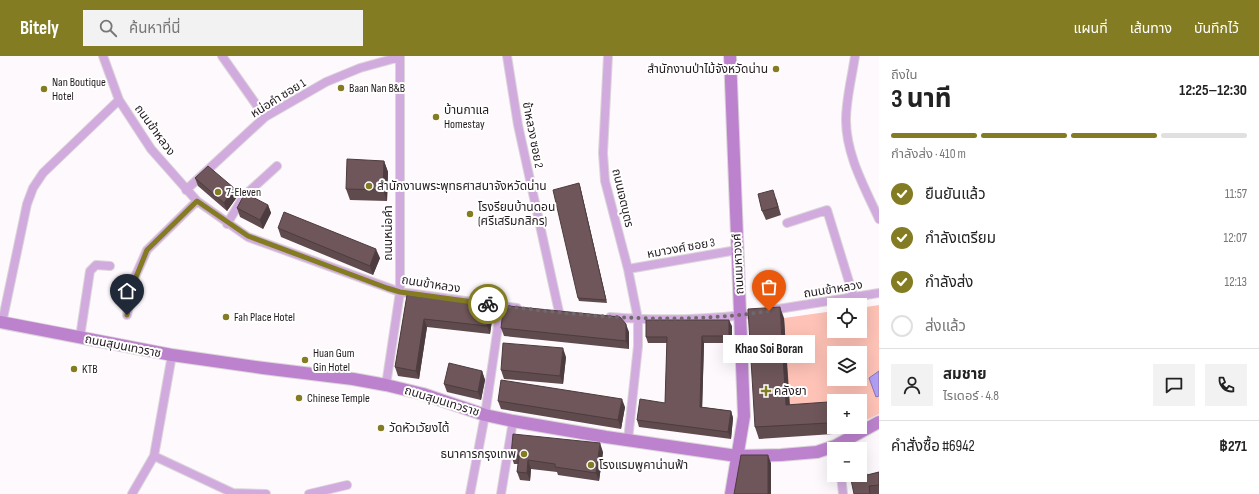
<!DOCTYPE html>
<html lang="th">
<meta charset="utf-8">
<style>
body{margin:0;font-family:"Sofia Sans Condensed","Noto Sans Thai",sans-serif;background:#f2f2f2;color:#222;height:100vh;display:flex;flex-direction:column;font-size:15px;white-space:nowrap}
*{box-sizing:border-box;margin:0}
p{font-size:13px;color:#767676}
.icon{flex:none;width:22px;height:22px;fill:none;stroke:currentColor;stroke-width:2;stroke-linecap:round;stroke-linejoin:round}
.map{position:relative;flex:1;overflow:hidden}
.details{display:flex;flex-direction:column;background:#fff;width:380px}
.details>*{flex:none}
.controls{position:absolute;left:827px;top:242px;display:grid;gap:8px}
.controls a{display:grid;place-items:center;width:40px;height:40px;border-radius:0px;background:#fff;box-shadow:0 4px 16px #0002;font-size:20px}
.pin{position:absolute;display:grid;place-items:center;width:34px;height:34px;color:#fff;margin:-41px -17px;border-radius:50% 50% 50% 0;rotate:-45deg;box-shadow:0 0 4px #0007}
.pin .icon{rotate:45deg}
.courier{position:absolute;display:grid;place-items:center;width:40px;height:40px;margin:-20px;border:3px solid #837c23;border-radius:50%;background:#fff;color:#222;box-shadow:0 1px 5px #0007}
.bubble{position:absolute;height:28px;border-radius:0px;background:#fff;box-shadow:0 4px 16px #0002;font-size:13px;font-weight:700;line-height:28px;text-align:center}
.overview em{font-style:normal;font-weight:700}
.overview div{display:flex;flex-direction:column-reverse}
.overview{display:flex;align-items:center;justify-content:space-between;height:68px;padding:0 12px}
h1{font-size:26px;font-weight:700;line-height:30px}
.bar{display:grid;grid-template-columns:repeat(4,1fr);gap:6px 4px;align-content:center;height:48px;padding:0 12px}
.bar i{height:5px;border-radius:3px;background:#e0e0e0}
.bar .on{background:#837c23}
.bar p{grid-column:span 4}
.line{display:flex;align-items:center;gap:10px;padding:0 12px;border-top:1px solid #e0e0e0}
.line div{flex:1}
.round{display:grid;place-items:center;flex:none;width:42px;height:42px;border-radius:0px;background:#f2f2f2}
ol{padding:0 12px;list-style:none}
li{display:flex;align-items:center;gap:12px;height:44px}
li p{margin-inline-start:auto}
li .icon{padding:4px;border-radius:50%;background:#837c23;color:#fff;stroke-width:4}
li:last-child{color:#767676}
li i{width:22px;height:22px;border:2px solid #e0e0e0;border-radius:50%}
header{display:flex;align-items:center;gap:24px;box-sizing:border-box;height:56px;padding:0 20px;background:#837c23;color:#fff}
header strong{font-size:19px}
nav{display:flex;gap:22px;margin-inline-start:auto;font-size:14px}
.search{width:280px;height:36px;background:#f2f2f2;display:flex;align-items:center;gap:10px;box-sizing:border-box;padding:0 14px;border-radius:0px;color:#767676;font-size:15px}
main{display:flex;flex:1;min-height:0}
.map>svg:first-child{display:block}
</style>
<header>
<strong>Bitely</strong>
<div class="search"><svg class="icon" aria-label="search" viewBox="0 0 24 24"><circle cx="10" cy="10" r="6"/><path d="M15 15l6 6"/></svg>ค้นหาที่นี่</div>
<nav><a>แผนที่</a><a>เส้นทาง</a><a>บันทึกไว้</a></nav>
</header>
<main>
<div class="map">
<svg width="879" height="438" viewBox="0 0 879 438">
<rect width="100%" height="100%" fill="#fef9fc"/>
<!-- green -->
<path fill="#fec2b6" fill-rule="evenodd" d="M879,249V358L860,367V345H834V371H850L833,378L832,358L790,360L784,262L834,255V275H860V252ZM834,297H860V323H834Z"/>
<!-- water -->
<path fill="#b29ef5" stroke="#8776b5" d="M879,315V340L876,341L869,322Z"/>
<g fill="none" stroke-linecap="round" stroke-linejoin="round">
<!-- street casing -->
<g stroke="#dbd5d9" stroke-width="10">
<path id="street" d="M103,0L119,44L151,93L197,145L248,181L400,236L517,252
M222,0L265,61
M507,0L518,69L559,256
M608,0L603,97L605,125L628,213L638,263V290L628,384
M855,0C852,21 846,43 846,64C846,99 865,132 879,163
M186,134L265,61L326,26L360,12L400,1
M787,167L827,154L854,242
M227,168L244,140L277,110
M628,213L737,194
M772,254L879,237
M127,259L135,221L147,194L197,145
M610,261C655,265 714,264 758,257
M2,267L27,148L33,132L43,117L119,44
M80,281L90,215L96,209L110,210
M386,329L400,236V0
M154,400L172,299
M841,419L843,438
M132,438L154,400L233,437L266,438
M309,438L347,429
M470,438L485,359L501,250
M501,438L513,365"/>
</g>
<!-- secondary casing -->
<g stroke="#dbd5d9" stroke-width="14">
<path id="secondary" d="M730,0L744,360L731,438
M0,266L172,299L263,312L353,323L386,329L423,338L485,359L513,365L606,381L737,400L781,399L817,396L835,390L879,366"/>
</g>
<!-- street -->
<use href="#street" stroke="#d2abde" stroke-width="8"/>
<!-- secondary -->
<use href="#secondary" stroke="#bd82ce" stroke-width="12"/>
</g>
<!-- wall -->
<path fill="#5f4a4d" d="M384,105L388,116L387,145L350,144L346,133Z
M195,122L237,141L227,155L198,130Z
M580,130L607,247L579,245L578,242Z
M776,142L781,159L766,164L762,155Z
M268,149L271,157L263,173L240,161L237,152Z
M278,172L380,202L373,219L281,181Z
M407,239L493,257L490,278L427,271L419,323L398,320L395,311Z
M784,262L790,349L832,358L833,378L759,383L755,371Z
M732,270V287H704L702,351L731,355L733,362L731,383L639,371L637,364L665,347L667,287H648L646,281Z
M501,272L629,276V293L504,280Z
M566,301L563,328L504,323L501,314Z
M482,315L485,324L481,344L447,336L444,328Z
M498,345L625,351L621,373L501,353Z
M603,396L599,425L558,419L557,416L531,413L530,425L520,424L517,416L518,408H514L511,399Z
M866,415L867,419L879,416V438H854Z"/>
<!-- shaded-wall -->
<path fill="#4d3c3f" d="M384,105L388,116L387,145L383,134Z
M579,127L580,130L607,247L606,244Z
M234,132L237,141L227,155L224,147Z
M268,149L271,157L263,173L260,164Z
M376,193L380,202L373,219L370,210Z
M490,249L493,257L490,278L487,270Z
M780,251L784,262L790,360L786,349Z
M424,263L427,271L419,323L416,315Z
M729,264L732,270V287L729,280Z
M626,268L629,276V293L626,285Z
M702,280L704,287L702,358L700,351Z
M563,292L566,301L563,328L560,320Z
M482,315L485,324L481,344L478,336Z
M622,343L625,351L621,373L618,364Z
M828,346L832,358L833,378L829,367Z
M731,355L733,362L731,383L728,376Z
M600,387L603,396L599,425L596,417Z
M768,399L771,407V438H768Z
M528,404L531,413L530,425L527,417Z"/>
<!-- building -->
<path fill="#6e565a" stroke="#4d3c3f" d="M347,103L384,105L383,134L346,133Z
M208,110L234,132L224,147L195,122Z
M579,127L606,244L578,242L553,134Z
M773,134L778,151L762,155L758,138Z
M245,137L268,149L260,164L237,152Z
M284,156L376,193L370,210L278,172Z
M407,239L490,249L487,270L424,263L416,315L395,311Z
M509,250L620,261L626,268V285L501,272L503,255Z
M780,251L786,349L828,346L829,367L755,371L748,253Z
M646,264H729V280H702L700,351L731,355L728,376L637,364L640,343L665,347L667,281H646Z
M503,287L563,292L560,320L501,314Z
M449,307L482,315L478,336L444,328Z
M501,324L622,343L618,364L498,345Z
M513,378L600,387L596,417L555,411V408L528,404L527,417L517,416L519,400L511,399Z
M741,399H768V438H734Z
M866,415L867,419L879,416V429L869,430L870,438H854L850,419H860V416Z"/>
<g fill="none" stroke-linecap="round" stroke-linejoin="round">
<!-- done -->
<path stroke="#6f686c" stroke-width="4" stroke-dasharray="0 7.2" d="M488,248C580,260 676,270 769,255"/>
<!-- route -->
<path stroke="#837c23" stroke-width="5" d="M127,259L136,221L147,194L197,145L248,180L387,232L400,236L488,248"/>
</g>
<!-- markers -->
<g fill="#837c23" stroke="#fff" stroke-width="1.5">
<circle cx="776" cy="13" r="4"/>
<circle cx="341" cy="32" r="4"/>
<circle cx="44" cy="33" r="4"/>
<circle cx="436" cy="61" r="4"/>
<circle cx="369" cy="130" r="4"/>
<circle cx="218" cy="136" r="4"/>
<circle cx="470" cy="158" r="4"/>
<circle cx="226" cy="261" r="4"/>
<circle cx="305" cy="304" r="4"/>
<circle cx="74" cy="313" r="4"/>
<path d="M764 329h4v4h4v4h-4v4h-4v-4h-4v-4h4z"/>
<circle cx="299" cy="342" r="4"/>
<circle cx="381" cy="372" r="4"/>
<circle cx="524" cy="398" r="4"/>
<circle cx="591" cy="409" r="4"/>
</g>
<g text-anchor="middle" stroke-width="4" stroke-linejoin="round" paint-order="stroke">
<!-- poi labels -->
<g font-size="12" fill="#221a1f" stroke="#fff" text-anchor="start">
<text x="768" y="17" text-anchor="end">สำนักงานป่าไม้จังหวัดน่าน</text>
<text x="52" y="30">Nan Boutique<tspan x="52" dy="14">Hotel</tspan></text>
<text x="349" y="36">Baan Nan B&amp;B</text>
<text x="444" y="58">บ้านกาแล<tspan x="444" dy="14">Homestay</tspan></text>
<text x="377" y="134">สำนักงานพระพุทธศาสนาจังหวัดน่าน</text>
<text x="226" y="140">7-Eleven</text>
<text x="478" y="155">โรงรียนบ้านดอน<tspan x="478" dy="14">(ศรีเสริมกสิกร)</tspan></text>
<text x="234" y="265">Fah Place Hotel</text>
<text x="313" y="301">Huan Gum<tspan x="313" dy="14">Gin Hotel</tspan></text>
<text x="82" y="317">KTB</text>
<text x="774" y="339">คลังยา</text>
<text x="307" y="346">Chinese Temple</text>
<text x="389" y="376">วัดหัวเวัยงไต้</text>
<text x="516" y="402" text-anchor="end">ธนาคารกรุงเทพ</text>
<text x="599" y="413">โรงแรมพูคาน่านฟ้า</text>
</g>
<!-- street labels -->
<g font-size="12" fill="#221a1f" stroke="#fff">
<text transform="translate(278 42) rotate(-32)" y="4">หน่อคำ ซอย 1</text>
<text transform="translate(155 74) rotate(54)" y="4">ถนนข้าหลวง</text>
<text transform="translate(533 79) rotate(79)" y="4">ข้าหลวง ซอย 2</text>
<text transform="translate(623 142) rotate(77)" y="4">ถนนเจตบุตร</text>
<text transform="translate(388 177) rotate(-90)" y="4">ถนนหน่อคำ</text>
<text transform="translate(681 192) rotate(-10)" y="4">หมาวงศ์ ซอย 3</text>
<text transform="translate(738 208) rotate(-93)" y="4">ถนนมหาวงศ์</text>
<text transform="translate(431 228) rotate(9)" y="4">ถนนข้าหลวง</text>
<text transform="translate(833 233) rotate(-9)" y="4">ถนนข้าหลวง</text>
<text transform="translate(123 290) rotate(11)" y="4">ถนนสุมนเทวราช</text>
<text transform="translate(442 345) rotate(17)" y="4">ถนนสุมนเทวราช</text>
</g>
</g>
</svg>
<div class="controls">
<a><svg class="icon" aria-label="locate" viewBox="0 0 24 24"><circle cx="12" cy="12" r="6"/><path d="M12 2v4M12 18v4M2 12h4M18 12h4"/></svg></a>
<a><svg class="icon" aria-label="layers" viewBox="0 0 24 24"><path d="M12 4l9 5-9 5-9-5zM3 14l9 5 9-5"/></svg></a>
<a>+</a>
<a>−</a>
</div>
<div class="pin" style="left:769px;top:255px;background:#ea580c"><svg class="icon" aria-label="bag" viewBox="0 0 24 24"><path d="M5 8h14l-1 12H6zM9 8a3 3 0 0 1 6 0"/></svg></div>
<div class="pin" style="left:127px;top:259px;background:#1f2937"><svg class="icon" aria-label="home" viewBox="0 0 24 24"><path d="M3 11l9-7 9 7M6 9v11h12V9"/></svg></div>
<div class="courier" style="left:488px;top:248px"><svg class="icon" aria-label="bike" viewBox="0 0 24 24"><circle cx="6" cy="16" r="4"/><circle cx="18" cy="16" r="4"/><path d="M6 16l4-8h5l3 8M10 8l3 8H6M13 5h3"/></svg></div>
<div class="bubble" style="left:723px;top:279px;width:92px">Khao Soi Boran</div>
</div>
<section class="details">
<div class="overview"><div><h1>3 นาที</h1><p>ถึงใน</p></div><em>12:25–12:30</em></div>
<div class="bar"><i class="on"></i><i class="on"></i><i class="on"></i><i></i><p>กำลังส่ง · 410 m</p></div>
<ol>
<li><svg class="icon" aria-label="check" viewBox="0 0 24 24"><path d="M5 12l5 5 9-10"/></svg>ยืนยันแล้ว<p>11:57</p></li>
<li><svg class="icon" aria-label="check" viewBox="0 0 24 24"><path d="M5 12l5 5 9-10"/></svg>กำลังเตรียม<p>12:07</p></li>
<li><svg class="icon" aria-label="check" viewBox="0 0 24 24"><path d="M5 12l5 5 9-10"/></svg>กำลังส่ง<p>12:13</p></li>
<li><i></i>ส่งแล้ว</li>
</ol>
<div class="line" style="height:72px"><a class="round"><svg class="icon" aria-label="person" viewBox="0 0 24 24"><circle cx="12" cy="8" r="4"/><path d="M4 21q1-7 8-7t8 7"/></svg></a><div><b>สมชาย</b><p>ไรเดอร์ · 4.8</p></div><a class="round"><svg class="icon" aria-label="chat" viewBox="0 0 24 24"><path d="M4 5h16v11H9l-5 4z"/></svg></a><a class="round"><svg class="icon" aria-label="phone" viewBox="0 0 24 24"><path d="M5 4h4l2 5-3 2q2 4 5 5l2-3 5 2v4C11 20 4 13 5 4z"/></svg></a></div>
<div class="line" style="height:52px"><div>คำสั่งซื้อ #6942</div><b>฿271</b></div>
</section>
</main>
